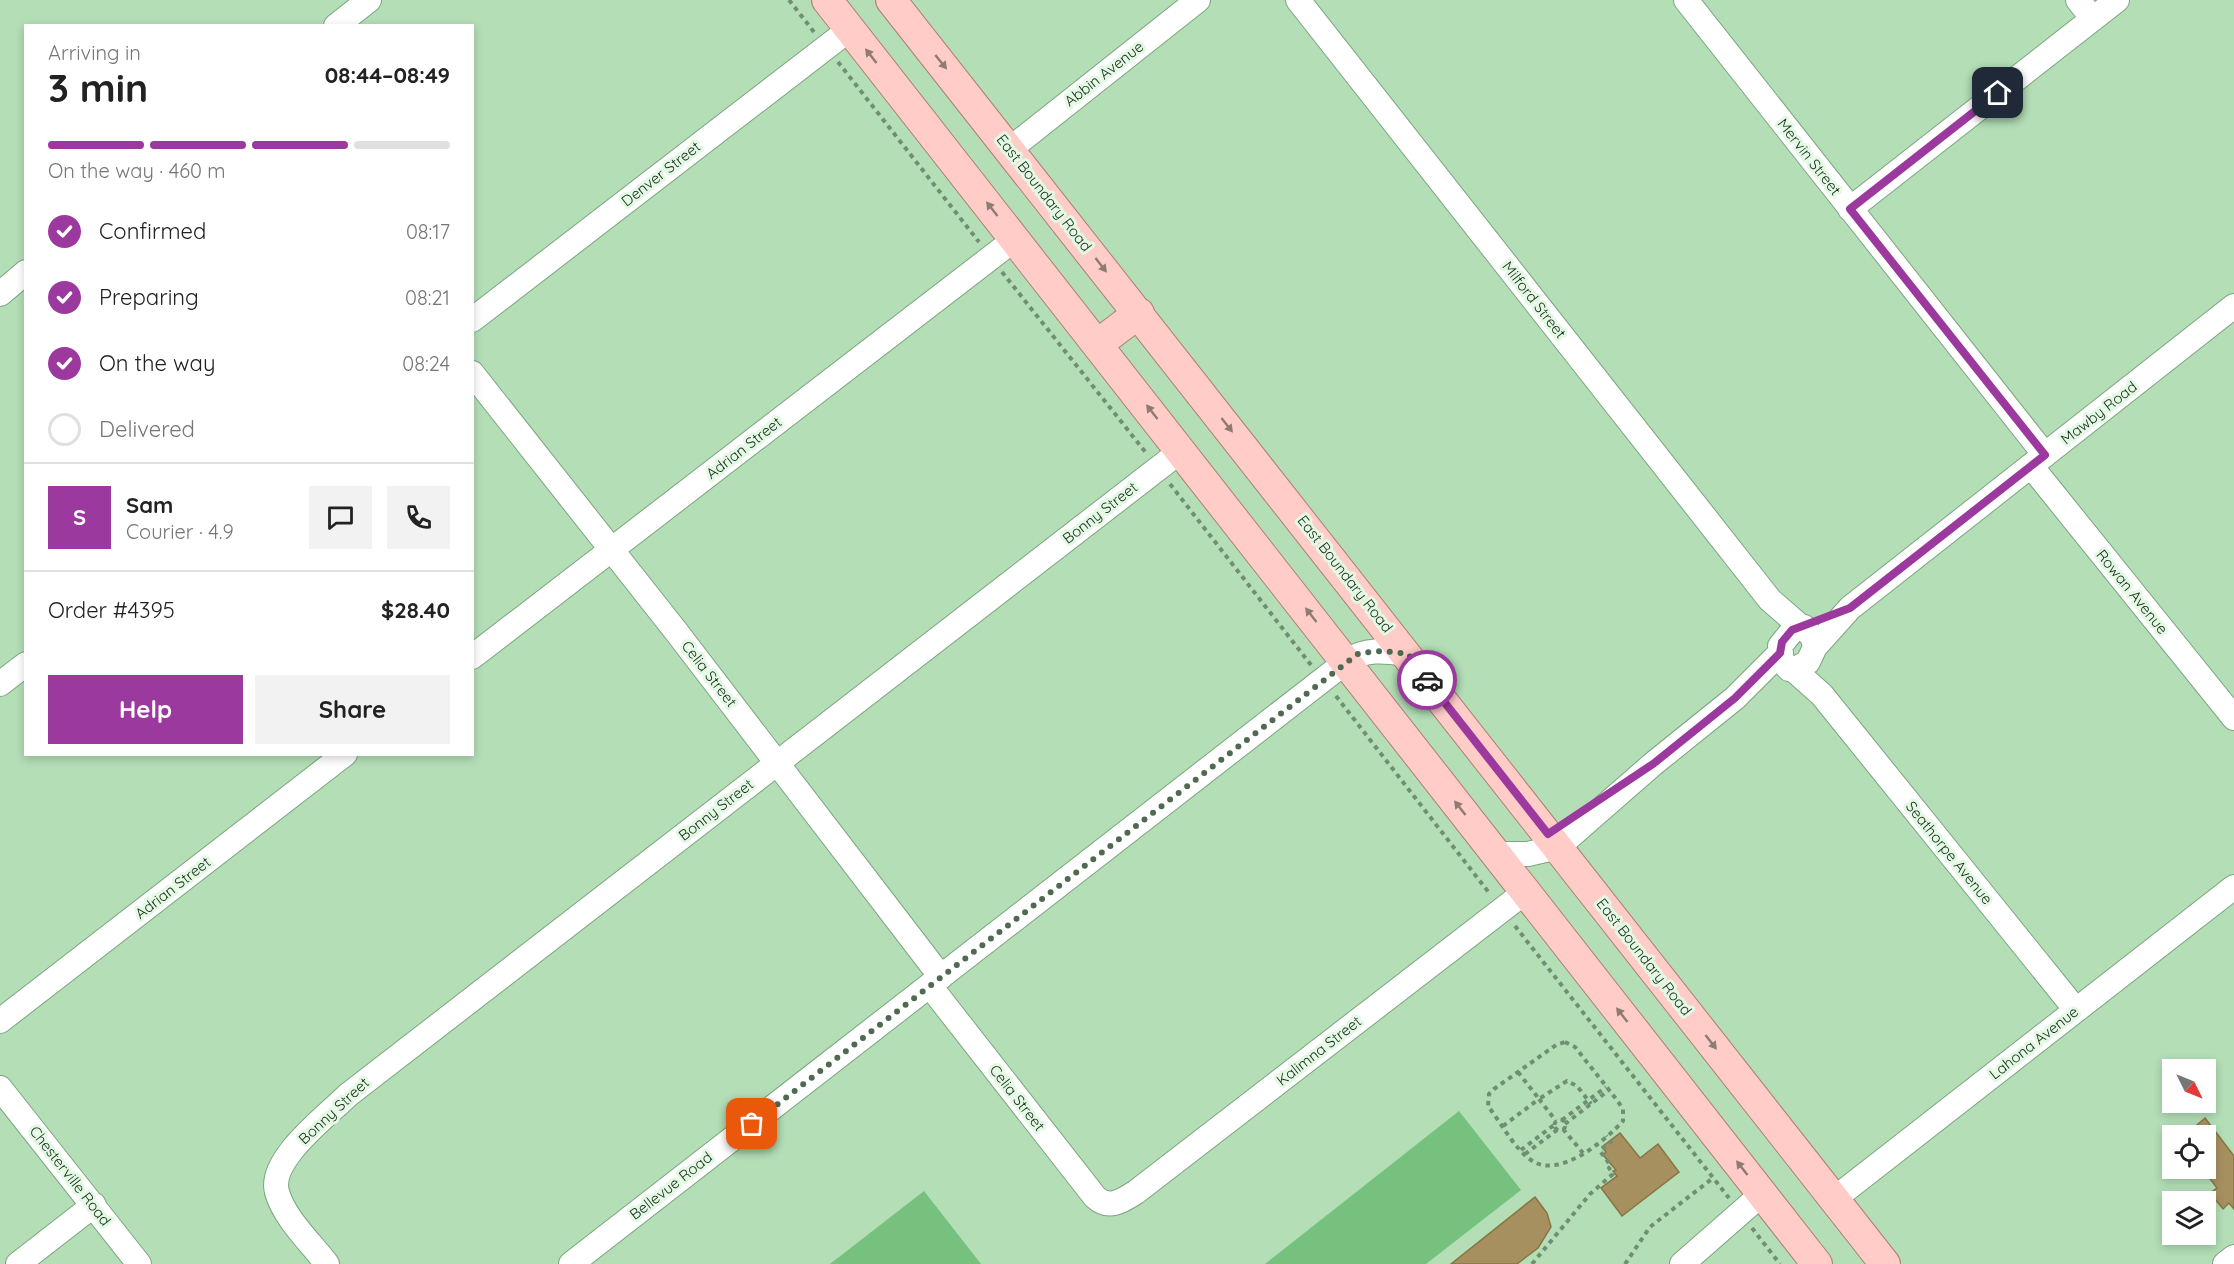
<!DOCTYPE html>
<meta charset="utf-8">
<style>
body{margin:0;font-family:Quicksand,sans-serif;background:#f2f2f2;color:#222;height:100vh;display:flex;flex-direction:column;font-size:22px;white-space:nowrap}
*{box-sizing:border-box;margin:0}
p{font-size:20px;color:#767676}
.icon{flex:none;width:33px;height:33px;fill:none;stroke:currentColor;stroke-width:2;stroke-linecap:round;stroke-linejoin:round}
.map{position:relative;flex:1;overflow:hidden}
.sheet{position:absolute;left:24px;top:24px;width:450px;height:732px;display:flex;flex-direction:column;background:#fff;border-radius:0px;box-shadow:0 3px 9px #0003}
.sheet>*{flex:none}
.needle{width:39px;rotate:133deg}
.controls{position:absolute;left:2162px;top:1059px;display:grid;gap:12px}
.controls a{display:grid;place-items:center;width:54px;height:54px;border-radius:0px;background:#fff;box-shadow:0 3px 9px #0003;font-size:30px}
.pin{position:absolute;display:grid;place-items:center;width:51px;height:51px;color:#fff;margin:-26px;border-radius:12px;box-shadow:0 3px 9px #0006}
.courier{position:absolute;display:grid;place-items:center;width:60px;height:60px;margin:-30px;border:4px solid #9c399f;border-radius:50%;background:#fff;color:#222;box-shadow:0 2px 8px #0007}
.summary em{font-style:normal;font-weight:700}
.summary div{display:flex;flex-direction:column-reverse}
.summary{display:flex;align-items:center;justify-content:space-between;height:102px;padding:0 24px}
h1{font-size:39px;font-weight:700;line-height:45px}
.bar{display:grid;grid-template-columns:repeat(4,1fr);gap:9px 6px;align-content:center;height:72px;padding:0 24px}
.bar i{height:8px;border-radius:4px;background:#e0e0e0}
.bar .on{background:#9c399f}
.bar p{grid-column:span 4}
.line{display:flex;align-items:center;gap:15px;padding:0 24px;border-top:2px solid #e0e0e0}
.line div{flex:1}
.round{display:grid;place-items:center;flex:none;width:63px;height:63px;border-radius:0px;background:#f2f2f2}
ol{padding:0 24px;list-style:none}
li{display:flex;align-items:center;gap:18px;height:66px}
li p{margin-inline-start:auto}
li .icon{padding:6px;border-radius:50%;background:#9c399f;color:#fff;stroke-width:4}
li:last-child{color:#767676}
li i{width:33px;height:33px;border:3px solid #e0e0e0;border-radius:50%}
.primary-button{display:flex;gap:12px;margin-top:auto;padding:12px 24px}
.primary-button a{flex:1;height:69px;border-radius:0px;background:#9c399f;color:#fff;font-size:24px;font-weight:700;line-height:69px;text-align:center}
.primary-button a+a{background:#f2f2f2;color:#222}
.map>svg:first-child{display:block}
</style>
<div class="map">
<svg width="2234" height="1264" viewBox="0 0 2234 1264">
<rect width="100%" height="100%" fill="#b3deb6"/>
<!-- green -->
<path fill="#75c17d" d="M1459,1111L1521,1190L1426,1264H1265Z
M924,1191L981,1264H830Z"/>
<!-- building -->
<path fill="#a69060" stroke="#897544" stroke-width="1.5" d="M2205,1118L2234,1156V1209L2229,1203L2223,1209L2210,1193L2217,1188L2205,1172V1136H2184Z
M1620,1133L1640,1158L1658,1144L1679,1172L1622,1216L1601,1188L1617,1176L1613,1171L1616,1170L1603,1155L1606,1152L1602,1147Z
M1535,1197L1547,1213L1551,1227L1538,1248L1517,1264H1451Z"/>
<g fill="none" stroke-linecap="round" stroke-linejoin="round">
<!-- minor casing -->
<g stroke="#7ca57f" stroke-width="26">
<path id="minor" d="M1298,0L1770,600L1800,626
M1686,0L2045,455
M2078,0L2093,19
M336,26L369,0
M1010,149L1198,0
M1850,209L2117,0
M0,294L26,272
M472,320L850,29
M472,373L675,630L941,977
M2031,466L2234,718
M1815,647L1813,638L1804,627L1793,630L1780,646L1782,661L1789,669L1794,670L1808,662L1815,647L1850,608L2234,306
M472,657L1015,239
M1794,670L1822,695L2076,1010
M0,684L26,664
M1496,854H1528L1558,847L1653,764L1735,698L1780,653
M930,986L1095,1197C1109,1210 1122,1201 1136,1192L1525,892
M0,1021L345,754
M0,1088L139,1264
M1834,1199L2234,887
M18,1264L94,1205
M327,1264C311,1243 284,1218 277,1192C268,1160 326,1117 348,1095L1182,450
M571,1264L1347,661C1366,648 1385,651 1408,654
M1682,1264L1762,1194
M2225,1264L2234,1257"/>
</g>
<!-- major casing -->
<g stroke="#af7e72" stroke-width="32">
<path id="major" d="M827,0L1817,1264
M891,0L1885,1264
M1098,344L1139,313"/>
</g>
<!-- path -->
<path stroke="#708f72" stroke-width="4" stroke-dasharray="4.5 4.5" stroke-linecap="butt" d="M789,0L814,32
M838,62L979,242
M1002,272L1147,454
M1170,484L1311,665
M1336,696L1490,894
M1515,926L1729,1198
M1565,1042L1575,1047L1617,1100L1623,1109V1121C1605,1141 1558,1180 1531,1160C1514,1148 1501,1123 1488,1106L1489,1094L1494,1089L1556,1045Z
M1518,1072L1539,1099L1567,1081L1577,1086L1591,1104
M1554.5 1125a5.5 5.5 0 1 1 11 0a5.5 5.5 0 1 1-11 0Z
M1562,1120L1606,1087
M1565,1124L1609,1090
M1503,1126L1539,1099L1556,1121
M1563,1129L1583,1153
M1521,1150L1554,1125
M1525,1154L1557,1130
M1752,1228L1780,1264
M1532,1264L1590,1194L1613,1174L1609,1168L1611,1166L1600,1151L1611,1142L1606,1136
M1625,1264L1650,1227L1713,1178"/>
<!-- minor -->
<use href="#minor" stroke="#fff" stroke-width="24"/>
<!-- major -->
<use href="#major" stroke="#ffccc7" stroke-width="30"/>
</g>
<!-- one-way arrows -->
<defs><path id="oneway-solid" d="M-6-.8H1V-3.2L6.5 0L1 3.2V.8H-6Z" transform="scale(1.5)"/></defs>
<g fill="#8c7c72">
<use href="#oneway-solid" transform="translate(871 56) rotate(-128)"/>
<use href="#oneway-solid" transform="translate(941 62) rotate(51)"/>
<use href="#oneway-solid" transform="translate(992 209) rotate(-128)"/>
<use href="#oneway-solid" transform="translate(1101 265) rotate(52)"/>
<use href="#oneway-solid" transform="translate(1152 412) rotate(-128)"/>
<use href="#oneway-solid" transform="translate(1227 425) rotate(52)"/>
<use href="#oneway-solid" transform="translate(1311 615) rotate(-128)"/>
<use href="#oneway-solid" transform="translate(1460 808) rotate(-128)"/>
<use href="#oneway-solid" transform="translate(1622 1015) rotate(-128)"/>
<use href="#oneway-solid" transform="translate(1711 1042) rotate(52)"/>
<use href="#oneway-solid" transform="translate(1742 1168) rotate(-128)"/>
</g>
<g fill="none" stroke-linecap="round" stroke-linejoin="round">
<!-- done -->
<path stroke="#506a52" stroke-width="6" stroke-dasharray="0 10.8" d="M752,1124L1359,653L1383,651L1408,654L1427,680"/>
<!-- route -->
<path stroke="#9c399f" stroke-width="8" d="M1427,680L1548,834L1653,764L1735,698L1780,653L1782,642L1792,630L1850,608L2045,455L1850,209L1998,93"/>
</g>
<g text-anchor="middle" stroke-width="6" stroke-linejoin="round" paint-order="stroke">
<!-- street labels -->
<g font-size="15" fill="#1a2b1c" stroke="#e3f9e4">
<text transform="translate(1104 74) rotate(-38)" y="5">Abbin Avenue</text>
<text transform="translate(1809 157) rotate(52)" y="5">Mervin Street</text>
<text transform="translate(661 174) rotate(-38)" y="5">Denver Street</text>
<text transform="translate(1044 193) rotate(52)" y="5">East Boundary Road</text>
<text transform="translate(1534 300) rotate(52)" y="5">Milford Street</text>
<text transform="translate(2099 413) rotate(-38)" y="5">Mawby Road</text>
<text transform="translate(744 448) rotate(-38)" y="5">Adrian Street</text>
<text transform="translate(1100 513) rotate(-38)" y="5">Bonny Street</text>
<text transform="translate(1345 574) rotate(52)" y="5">East Boundary Road</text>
<text transform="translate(2132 592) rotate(51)" y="5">Rowan Avenue</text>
<text transform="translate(709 674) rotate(52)" y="5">Celia Street</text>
<text transform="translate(716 810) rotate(-38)" y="5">Bonny Street</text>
<text transform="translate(1949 853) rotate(51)" y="5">Seathorpe Avenue</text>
<text transform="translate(173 888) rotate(-38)" y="5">Adrian Street</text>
<text transform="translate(1644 957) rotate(52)" y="5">East Boundary Road</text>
<text transform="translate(2034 1043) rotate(-38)" y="5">Lahona Avenue</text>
<text transform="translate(1319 1051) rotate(-38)" y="5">Kalimna Street</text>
<text transform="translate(1017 1098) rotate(52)" y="5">Celia Street</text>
<text transform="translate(334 1111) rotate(-43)" y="5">Bonny Street</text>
<text transform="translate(70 1176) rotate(52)" y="5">Chesterville Road</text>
<text transform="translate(671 1186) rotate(-38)" y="5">Bellevue Road</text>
</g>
</g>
</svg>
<div class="controls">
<a><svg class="needle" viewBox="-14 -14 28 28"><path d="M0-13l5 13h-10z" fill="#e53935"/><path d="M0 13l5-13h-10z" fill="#767676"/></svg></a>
<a><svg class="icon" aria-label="locate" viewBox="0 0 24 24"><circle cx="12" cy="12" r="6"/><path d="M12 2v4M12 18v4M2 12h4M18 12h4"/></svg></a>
<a><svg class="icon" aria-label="layers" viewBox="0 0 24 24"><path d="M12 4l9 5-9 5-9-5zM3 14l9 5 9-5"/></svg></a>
</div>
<div class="pin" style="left:752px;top:1124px;background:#ea580c"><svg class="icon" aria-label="bag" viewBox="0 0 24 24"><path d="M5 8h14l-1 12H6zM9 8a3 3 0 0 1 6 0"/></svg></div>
<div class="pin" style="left:1998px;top:93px;background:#1f2937"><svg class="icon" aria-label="home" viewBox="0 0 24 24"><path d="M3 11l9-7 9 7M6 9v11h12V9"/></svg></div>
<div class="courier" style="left:1427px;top:680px"><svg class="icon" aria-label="car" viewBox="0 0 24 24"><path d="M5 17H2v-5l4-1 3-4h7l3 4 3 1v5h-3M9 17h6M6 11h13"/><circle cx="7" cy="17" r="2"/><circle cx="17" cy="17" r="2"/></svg></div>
<section class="sheet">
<div class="summary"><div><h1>3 min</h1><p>Arriving in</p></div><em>08:44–08:49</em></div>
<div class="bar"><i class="on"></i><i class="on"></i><i class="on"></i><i></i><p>On the way · 460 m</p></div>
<ol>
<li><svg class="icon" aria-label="check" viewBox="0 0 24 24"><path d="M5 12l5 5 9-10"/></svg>Confirmed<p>08:17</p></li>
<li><svg class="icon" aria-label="check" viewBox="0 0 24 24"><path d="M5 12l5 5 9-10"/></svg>Preparing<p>08:21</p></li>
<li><svg class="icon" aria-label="check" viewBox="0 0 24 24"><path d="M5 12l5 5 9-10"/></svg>On the way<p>08:24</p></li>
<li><i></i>Delivered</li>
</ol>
<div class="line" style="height:108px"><b class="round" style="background:#9c399f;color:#fff">S</b><div><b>Sam</b><p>Courier · 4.9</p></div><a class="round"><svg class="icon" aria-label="chat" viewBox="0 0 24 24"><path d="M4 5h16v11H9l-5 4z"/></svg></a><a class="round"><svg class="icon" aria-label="phone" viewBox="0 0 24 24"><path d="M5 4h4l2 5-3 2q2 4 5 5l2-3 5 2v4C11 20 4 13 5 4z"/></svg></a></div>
<div class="line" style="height:78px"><div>Order #4395</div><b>$28.40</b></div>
<div class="primary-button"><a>Help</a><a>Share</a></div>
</section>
</div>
